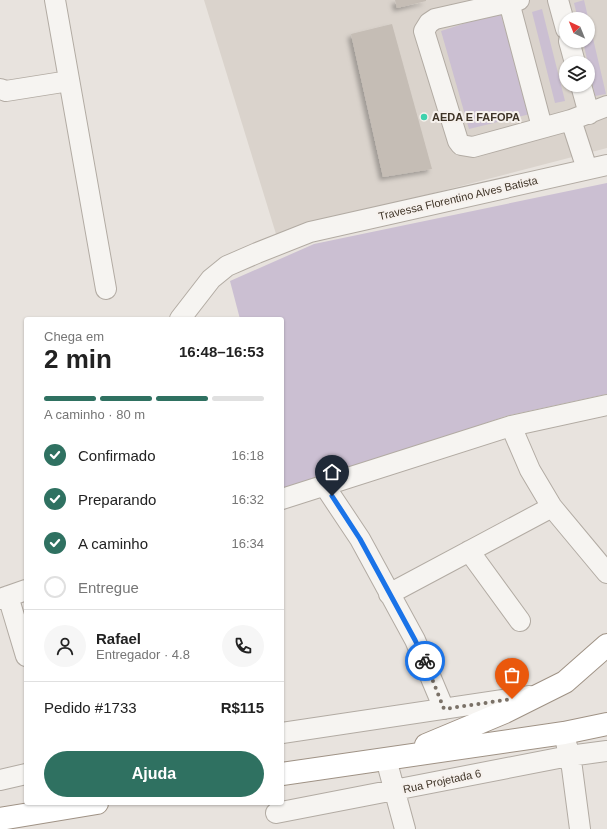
<!DOCTYPE html>
<html lang="pt">
<meta charset="utf-8">
<style>
body{margin:0;font-family:Arial,sans-serif;background:#f6f6f6;color:#222;height:100vh;display:flex;flex-direction:column;font-size:15px;white-space:nowrap}
*{box-sizing:border-box;margin:0}
p{font-size:13px;color:#767676}
.icon{flex:none;width:22px;height:22px;fill:none;stroke:currentColor;stroke-width:2;stroke-linecap:round;stroke-linejoin:round}
.map{position:relative;flex:1;overflow:hidden}
.details{position:absolute;left:24px;top:317px;width:260px;height:488px;display:flex;flex-direction:column;background:#fff;border-radius:4px;box-shadow:0 1px 3px #0004}
.details>*{flex:none}
.needle{width:26px;rotate:317deg}
.controls{position:absolute;left:559px;top:12px;display:grid;gap:8px}
.controls a{display:grid;place-items:center;width:36px;height:36px;border-radius:50%;background:#fff;box-shadow:0 1px 3px #0004;font-size:20px}
.pin{position:absolute;display:grid;place-items:center;width:34px;height:34px;color:#fff;margin:-41px -17px;border-radius:50% 50% 50% 0;rotate:-45deg;box-shadow:0 0 4px #0007}
.pin .icon{rotate:45deg}
.courier{position:absolute;display:grid;place-items:center;width:40px;height:40px;margin:-20px;border:3px solid #1a73e8;border-radius:50%;background:#fff;color:#222;box-shadow:0 1px 5px #0007}
.overview em{font-style:normal;font-weight:700}
.overview div{display:flex;flex-direction:column-reverse}
.overview{display:flex;align-items:center;justify-content:space-between;height:68px;padding:0 20px}
h1{font-size:26px;font-weight:700;line-height:30px}
.bar{display:grid;grid-template-columns:repeat(4,1fr);gap:6px 4px;align-content:center;height:48px;padding:0 20px}
.bar i{height:5px;border-radius:3px;background:#e0e0e0}
.bar .active{background:#2f7161}
.bar p{grid-column:span 4}
.line{display:flex;align-items:center;gap:10px;padding:0 20px;border-top:1px solid #e0e0e0}
.line div{flex:1}
.round{display:grid;place-items:center;flex:none;width:42px;height:42px;border-radius:21px;background:#f6f6f6}
ol{padding:0 20px;list-style:none}
li{display:flex;align-items:center;gap:12px;height:44px}
li p{margin-inline-start:auto}
li .icon{padding:4px;border-radius:50%;background:#2f7161;color:#fff;stroke-width:4}
li:last-child{color:#767676}
li i{width:22px;height:22px;border:2px solid #e0e0e0;border-radius:50%}
.button{display:flex;gap:8px;margin-top:auto;padding:8px 20px}
.button a{flex:1;height:46px;border-radius:24px;background:#2f7161;color:#fff;font-size:16px;font-weight:700;line-height:46px;text-align:center}
.map>svg:first-child{display:block}
</style>
<div class="map">
<svg width="607" height="829" viewBox="0 0 607 829">
<defs>
<filter id="shadow"><feDropShadow dx="-3.5" dy="3.5" stdDeviation="2" flood-color="#0004"/></filter>
</defs>
<rect width="100%" height="100%" fill="#e8e3de"/>
<!-- built -->
<path fill="#dad3cc" fill-rule="evenodd" d="M204,0H607V148L276,234ZM566,19H588V41H566ZM566,63H588V85H566Z"/>
<!-- green -->
<path fill="#cbbfd2" d="M584,0L606,94L595,96L583,41H588V19H578L574,3Z
M542,9L565,101L555,103L532,12Z
M500,12L530,114L469,129L441,31Z
M607,183V394L506,416L282,494V319H240L230,281L314,244Z"/>
<!-- building -->
<path fill="#c5bdb5" filter="url(#shadow)" d="M395,0H426V1L397,8Z
M392,24L432,169L383,177L351,34Z"/>
<g fill="none" stroke-linecap="round" stroke-linejoin="round">
<!-- minor casing -->
<g stroke="#b2aba3" stroke-width="22">
<path id="minor" d="M55,0L106,289
M519,0L435,19L429,23L424,31L458,141L461,145L473,147L571,120L607,106
M558,0L566,29
M509,2L542,127
M569,41L575,63
M581,85L589,114
M0,89L6,91L69,81
M571,120L587,169
M180,319L211,279L227,266L257,253L310,232L607,165
M511,426L530,470L552,507L607,573
M324,485L360,539L415,640L444,709
M282,499L511,426L607,405
M469,551L520,621
M389,594L552,507
M8,596L26,656
M0,599L26,590
M282,733L530,696
M566,742L572,768L580,829
M386,759L405,829
M0,780L26,774
M276,813L569,756L607,751"/>
</g>
<!-- highway casing -->
<g stroke="#9f9285" stroke-width="24">
<path id="highway" d="M426,745L505,712L565,682L607,645
M282,774L564,733L607,724
M0,819L97,803"/>
</g>
<!-- minor -->
<use href="#minor" stroke="#f6f4f1" stroke-width="20"/>
<!-- highway -->
<use href="#highway" stroke="#fff" stroke-width="22"/>
</g>
<g fill="none" stroke-linecap="round" stroke-linejoin="round">
<!-- done -->
<path stroke="#7a7167" stroke-width="4" stroke-dasharray="0 7.2" d="M425,661L444,709L512,699"/>
<!-- route -->
<path stroke="#1a73e8" stroke-width="5" d="M332,496L360,539L415,640L425,661"/>
</g>
<!-- markers -->
<circle fill="#3ed2ad" stroke="#f6f1ed" stroke-width="1.5" cx="424" cy="117" r="4"/>
<g text-anchor="middle" stroke-width="4" stroke-linejoin="round" paint-order="stroke">
<!-- poi labels -->
<g font-size="11" font-weight="bold" fill="#3f3427" stroke="#f6f1ed" text-anchor="start">
<text x="432" y="121">AEDA E FAFOPA</text>
</g>
<!-- street labels -->
<g font-size="11" fill="#3f3427" stroke="#f6f1ed">
<text transform="translate(458 198) rotate(-13)" y="4">Travessa Florentino Alves Batista</text>
<text transform="translate(442 781) rotate(-12)" y="4">Rua Projetada 6</text>
</g>
</g>
</svg>
<div class="controls">
<a><svg class="needle" viewBox="-14 -14 28 28"><path d="M0-13l5 13h-10z" fill="#e53935"/><path d="M0 13l5-13h-10z" fill="#767676"/></svg></a>
<a><svg class="icon" aria-label="layers" viewBox="0 0 24 24"><path d="M12 4l9 5-9 5-9-5zM3 14l9 5 9-5"/></svg></a>
</div>
<div class="pin" style="left:512px;top:699px;background:#ea580c"><svg class="icon" aria-label="bag" viewBox="0 0 24 24"><path d="M5 8h14l-1 12H6zM9 8a3 3 0 0 1 6 0"/></svg></div>
<div class="pin" style="left:332px;top:496px;background:#1f2937"><svg class="icon" aria-label="home" viewBox="0 0 24 24"><path d="M3 11l9-7 9 7M6 9v11h12V9"/></svg></div>
<div class="courier" style="left:425px;top:661px"><svg class="icon" aria-label="bike" viewBox="0 0 24 24"><circle cx="6" cy="16" r="4"/><circle cx="18" cy="16" r="4"/><path d="M6 16l4-8h5l3 8M10 8l3 8H6M13 5h3"/></svg></div>
<section class="details">
<div class="overview"><div><h1>2 min</h1><p>Chega em</p></div><em>16:48–16:53</em></div>
<div class="bar"><i class="active"></i><i class="active"></i><i class="active"></i><i></i><p>A caminho · 80 m</p></div>
<ol>
<li><svg class="icon" aria-label="check" viewBox="0 0 24 24"><path d="M5 12l5 5 9-10"/></svg>Confirmado<p>16:18</p></li>
<li><svg class="icon" aria-label="check" viewBox="0 0 24 24"><path d="M5 12l5 5 9-10"/></svg>Preparando<p>16:32</p></li>
<li><svg class="icon" aria-label="check" viewBox="0 0 24 24"><path d="M5 12l5 5 9-10"/></svg>A caminho<p>16:34</p></li>
<li><i></i>Entregue</li>
</ol>
<div class="line" style="height:72px"><a class="round"><svg class="icon" aria-label="person" viewBox="0 0 24 24"><circle cx="12" cy="8" r="4"/><path d="M4 21q1-7 8-7t8 7"/></svg></a><div><b>Rafael</b><p>Entregador · 4.8</p></div><a class="round"><svg class="icon" aria-label="phone" viewBox="0 0 24 24"><path d="M5 4h4l2 5-3 2q2 4 5 5l2-3 5 2v4C11 20 4 13 5 4z"/></svg></a></div>
<div class="line" style="height:52px"><div>Pedido #1733</div><b>R$115</b></div>
<div class="button"><a>Ajuda</a></div>
</section>
</div>
